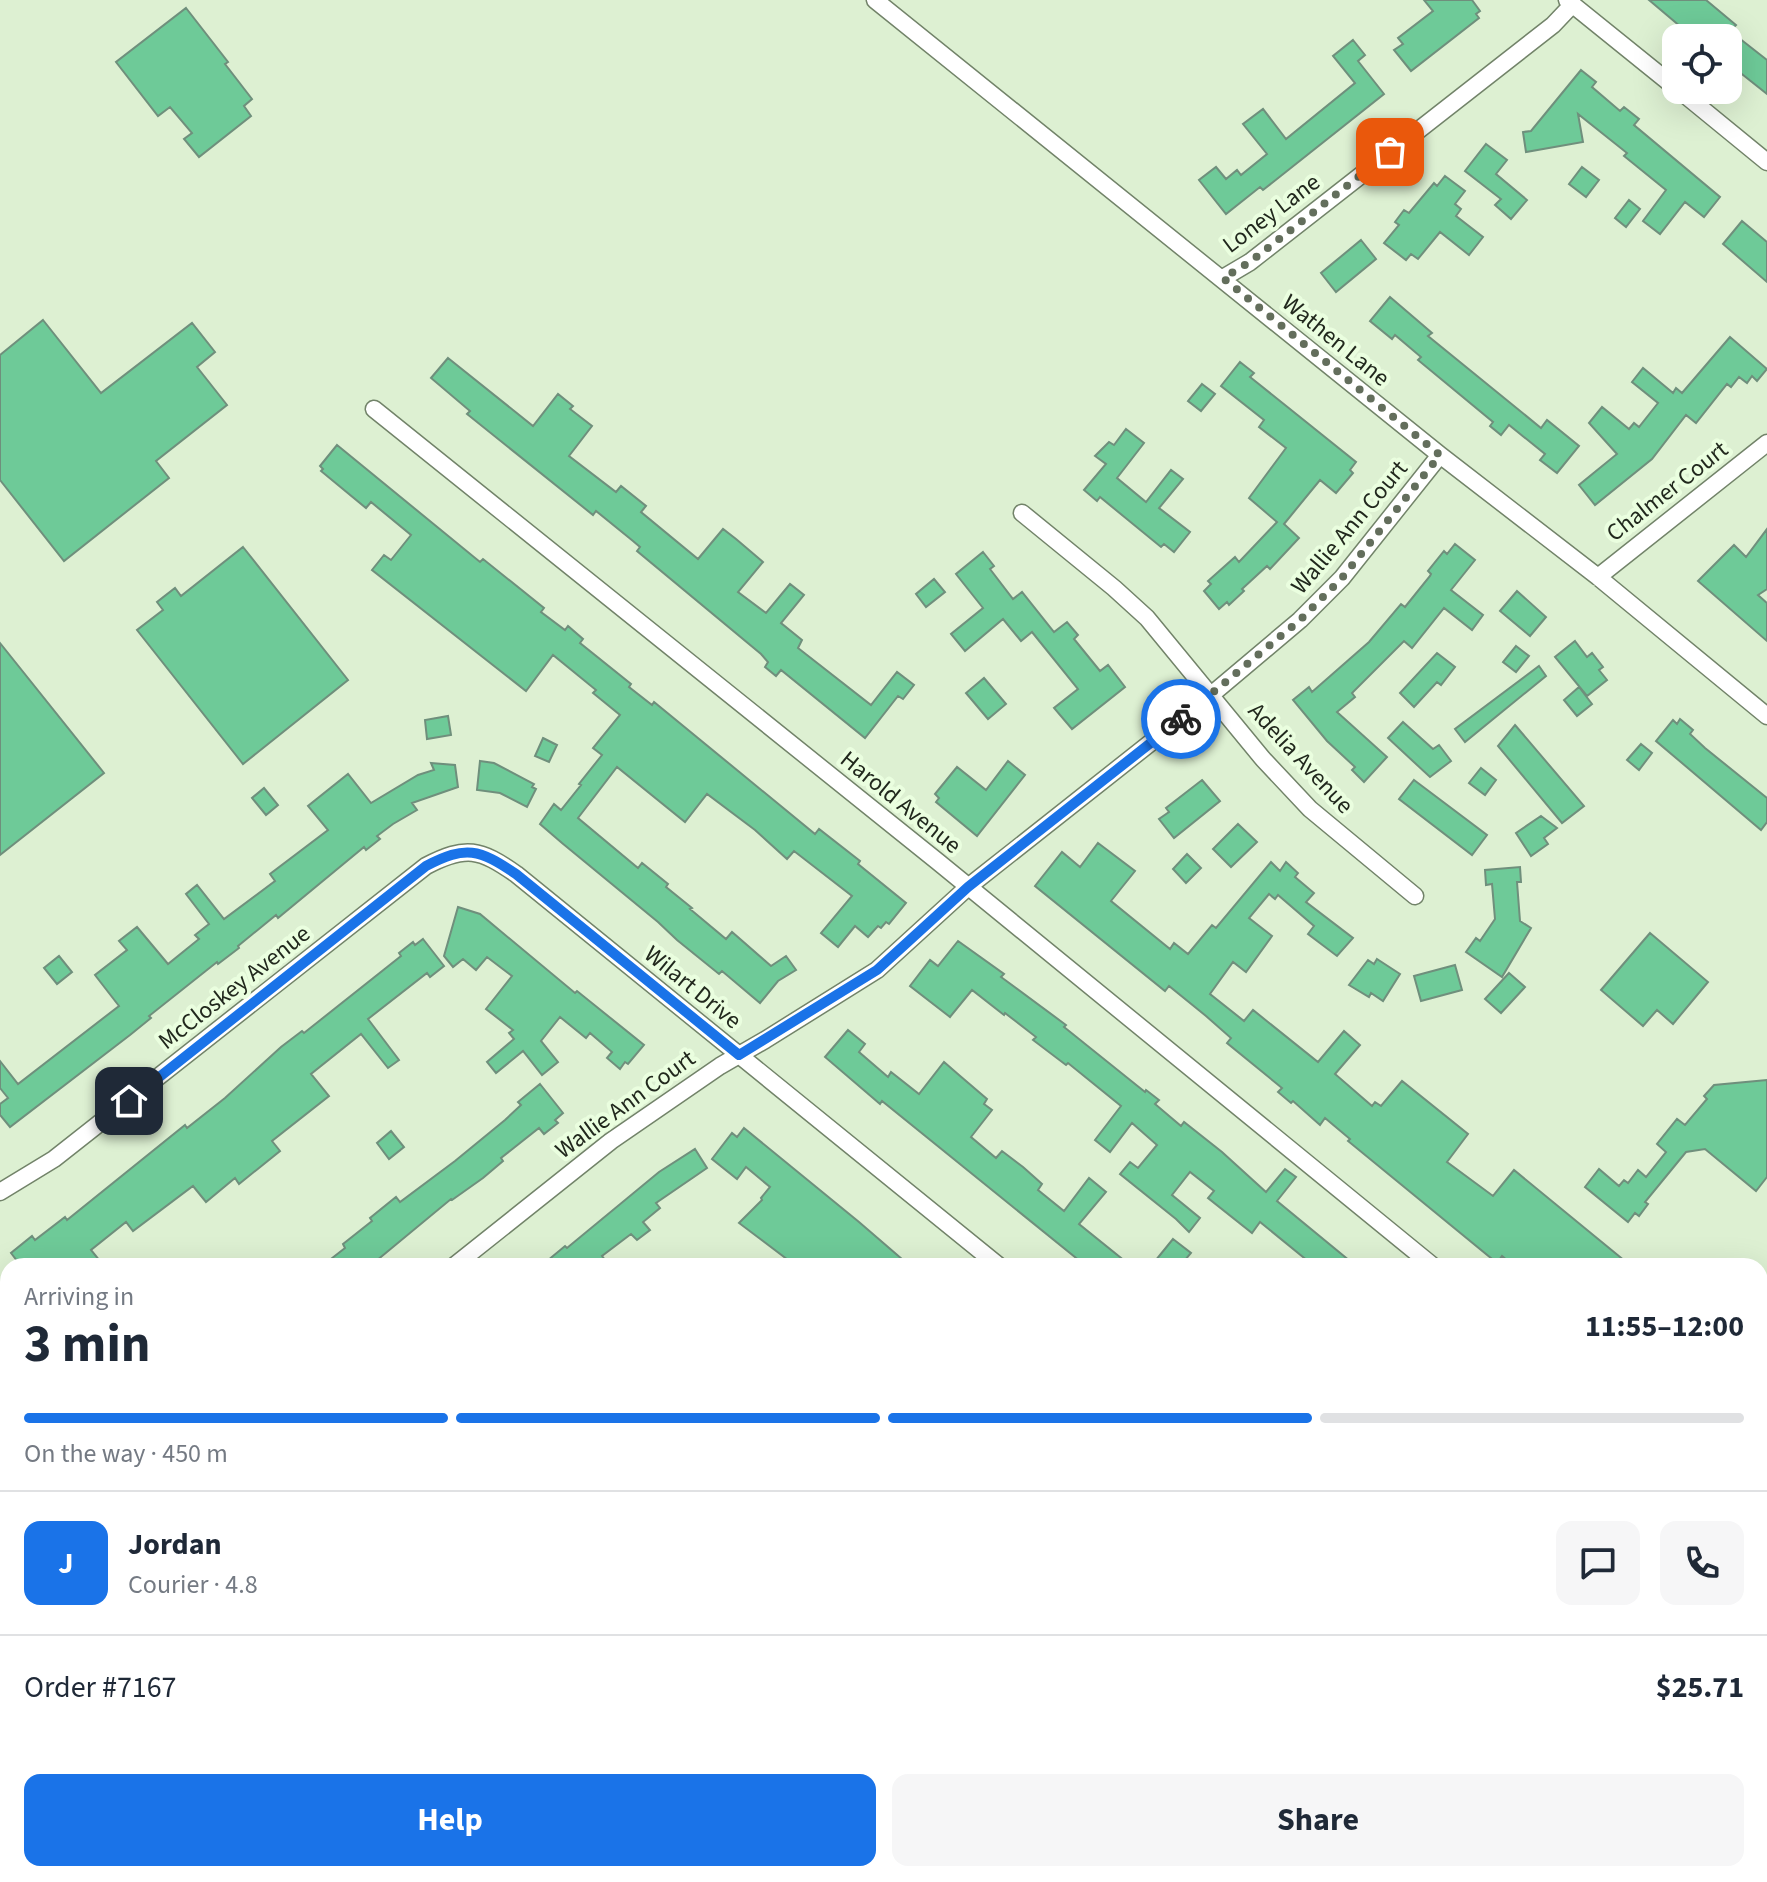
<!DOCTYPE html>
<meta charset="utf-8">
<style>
body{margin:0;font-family:"Source Sans 3",sans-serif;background:#f6f6f7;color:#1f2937;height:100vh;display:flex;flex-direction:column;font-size:30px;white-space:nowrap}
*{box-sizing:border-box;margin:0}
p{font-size:26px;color:#747a83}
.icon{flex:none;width:44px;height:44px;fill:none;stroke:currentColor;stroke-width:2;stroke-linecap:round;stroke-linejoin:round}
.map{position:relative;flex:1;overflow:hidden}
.details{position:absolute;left:0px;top:1258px;width:1768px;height:624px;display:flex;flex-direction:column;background:#fff;border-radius:24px 24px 0 0;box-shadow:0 8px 32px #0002}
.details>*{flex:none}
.tools{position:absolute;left:1662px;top:24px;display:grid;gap:16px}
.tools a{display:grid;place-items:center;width:80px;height:80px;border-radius:16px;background:#fff;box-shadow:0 8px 32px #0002;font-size:40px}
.pin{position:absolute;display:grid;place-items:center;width:68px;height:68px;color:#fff;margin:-34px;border-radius:16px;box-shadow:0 4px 12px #0006}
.courier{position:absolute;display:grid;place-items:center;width:80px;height:80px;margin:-40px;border:6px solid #1a73e8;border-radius:50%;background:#fff;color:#222;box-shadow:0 2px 10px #0007}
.headline em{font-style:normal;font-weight:700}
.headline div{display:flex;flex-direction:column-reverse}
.headline{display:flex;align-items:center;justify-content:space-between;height:136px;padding:0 24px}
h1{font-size:52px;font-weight:700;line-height:60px}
.bar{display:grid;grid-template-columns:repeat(4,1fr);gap:12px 8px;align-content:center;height:96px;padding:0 24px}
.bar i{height:10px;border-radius:6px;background:#e0e1e3}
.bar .selected{background:#1a73e8}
.bar p{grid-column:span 4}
.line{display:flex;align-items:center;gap:20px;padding:0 24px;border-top:2px solid #e0e1e3}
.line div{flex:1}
.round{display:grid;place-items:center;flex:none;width:84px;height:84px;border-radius:16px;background:#f6f6f7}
.primary-button{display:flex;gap:16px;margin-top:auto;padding:16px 24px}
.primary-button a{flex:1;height:92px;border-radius:16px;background:#1a73e8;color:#fff;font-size:32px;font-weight:700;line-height:92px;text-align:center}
.primary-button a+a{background:#f6f6f7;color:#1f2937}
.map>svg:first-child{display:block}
</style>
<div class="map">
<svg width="1767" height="1882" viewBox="0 0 1767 1882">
<rect width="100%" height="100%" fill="#ddf0d2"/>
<!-- building -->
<path fill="#6eca98" stroke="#6f8f7c" stroke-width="2" d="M1424,0H1472L1480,11L1476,14L1479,18L1411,71L1394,50L1403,44L1398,38L1433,11Z
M1649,0H1706L1736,25L1730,31L1767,60V94L1728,63V34L1724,38H1694Z
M186,8L228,62L225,64L252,99L244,106L251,116L199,157L184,139L192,133L170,107L158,116L116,62Z
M1353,40L1365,55L1358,61L1384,94L1263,190L1260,187L1226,214L1199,180L1216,167L1226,179L1237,170L1241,175L1267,154L1243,124L1263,109L1286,139L1355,83L1333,56Z
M1581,70L1596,82L1592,87L1620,111L1624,107L1639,119L1634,125L1720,197L1704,217L1685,202L1660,234L1643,221L1666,190L1624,156L1627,153L1578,114L1583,142L1526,152L1523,132L1531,131Z
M1486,144L1507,160L1496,174L1527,200L1511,219L1495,205L1501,199L1465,171Z
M1582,167L1599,180L1586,197L1569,184Z
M1445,176L1465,191L1455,204L1461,209L1456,216L1483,237L1469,255L1440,232L1418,259L1411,254L1406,260L1384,243L1399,225L1395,222L1404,210L1409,213L1434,183L1437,186Z
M1629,200L1640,209L1626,227L1615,218Z
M1742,221L1767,242V282L1723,244Z
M1361,240L1376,259L1336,292L1321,273Z
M1390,297L1432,333L1428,336L1541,428L1547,420L1579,446L1557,473L1540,460L1545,454L1509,425L1501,435L1490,426L1493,422L1418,360L1421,357L1395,335L1392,339L1370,321Z
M43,320L101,393L192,323L215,352L197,367L227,405L156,461L169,478L64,561L0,480V355Z
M1730,337L1767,369L1757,381L1752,376L1747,383L1739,377L1731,387L1727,384L1696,423L1686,415L1652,459L1595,505L1579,485L1617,454L1589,423L1602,407L1629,429L1634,423L1639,427L1658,403L1632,382L1643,368L1673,393L1676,388L1682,393Z
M448,358L533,426L558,394L573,406L570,409L592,426L569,456L616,492L621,486L646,506L641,512L698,559L723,529L736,539L763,562L738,592L766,613L790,584L804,595L781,623L802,640L798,648L871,705L897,672L914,685L903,699L898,696L865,738L781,670L776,676L765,667L768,662L761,654L637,551L640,547L633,541L596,511L593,515L467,414L470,411L431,378Z
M1240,362L1254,373L1250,377L1356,462L1350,470L1353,473L1336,493L1320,480L1284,524L1299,538L1270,569L1267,566L1242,589L1244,591L1229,605L1227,602L1219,609L1204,591L1211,584L1208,581L1235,557L1239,562L1277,522L1249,498L1286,448L1259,427L1264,420L1221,386Z
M1202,384L1215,394L1201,411L1188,401Z
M1126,429L1144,443L1117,478L1146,502L1171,470L1183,479L1159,508L1190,532L1174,552L1164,544L1161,547L1100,497L1097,501L1084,490L1106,464L1095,456L1109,442L1114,445Z
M337,445L480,562L483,559L544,608L541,612L565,630L568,626L583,639L580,643L631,684L629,687L652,705L654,702L815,834L819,829L860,861L858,864L906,903L889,924L886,922L881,928L878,926L868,937L855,926L838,947L821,933L852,896L794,851L787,859L755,830L707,794L685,822L617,767L578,818L638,868L642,863L668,884L666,887L692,908L690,909L726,939L732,932L771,966L786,956L796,970L778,981L760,1003L722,971L719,974L677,940L658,922L562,843L540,824L554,804L561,810L581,785L579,784L602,755L593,748L620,715L593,693L596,690L553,655L526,691L372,570L384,555L391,560L411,535L371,502L366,508L321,471L323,469L320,466Z
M1767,529V589L1758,595L1767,603V641L1698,581L1734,545L1746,557Z
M1455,544L1475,560L1451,590L1483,615L1472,630L1444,608L1412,648L1404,641L1352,693L1355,697L1337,712L1387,757L1364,782L1352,770L1355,767L1327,741L1293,700L1309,687L1312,692L1369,642L1401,604L1405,607L1430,576L1431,574L1428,571L1444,551L1447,554Z
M243,547L348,680L243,764L137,630L163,610L157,602L175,588L181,596Z
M983,552L994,566L990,569L1013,599L1022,592L1054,632L1067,622L1078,635L1074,639L1100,671L1108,665L1125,687L1072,729L1054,708L1078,689L1032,632L1021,641L1003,619L965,651L951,634L983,608L956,574Z
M934,579L945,592L926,607L916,594Z
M1517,591L1546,617L1530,636L1500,611Z
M1575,641L1587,657L1592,653L1603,667L1599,670L1607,680L1587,696L1555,657Z
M0,643L104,773L0,855Z
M1516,646L1529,656L1516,672L1503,662Z
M1437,653L1455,667L1441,685L1437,682L1414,707L1400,693Z
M1539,666L1546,676L1465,742L1455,729Z
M984,678L1006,704L988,719L966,693Z
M1579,687L1592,704L1577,716L1564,700Z
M448,716L451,735L427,739L425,720Z
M1680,719L1693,730L1690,734L1705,748L1767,798V822L1761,830L1656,741L1673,720L1677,724Z
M1403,722L1433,749L1439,745L1451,761L1430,777L1388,738Z
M1515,725L1584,806L1562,823L1498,746Z
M543,738L557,745L549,762L535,756Z
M1641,744L1652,753L1639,770L1627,760Z
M480,761L494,763L534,784L532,787L536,789L527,807L500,793L477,790Z
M1008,761L1025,775L977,836L936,802L939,798L935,794L957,767L986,790Z
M431,763L455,765L458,787L412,803L417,810L393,824L377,836L380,839L366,850L364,847L278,918L276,915L238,946L239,948L218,964L217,962L149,1016L151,1018L130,1035L10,1127L0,1115V1104L8,1098L0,1088V1061L18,1084L119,1006L95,975L127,950L119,941L137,927L168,964L199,939L195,935L209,924L186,894L197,885L224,919L275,881L270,874L328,830L308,806L348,774L371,803L418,775L434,770Z
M1481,768L1496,780L1485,795L1469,783Z
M1202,780L1220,801L1174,838L1159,819L1169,812L1166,808Z
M1414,780L1487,835L1472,855L1399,799Z
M264,788L278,805L266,815L252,798Z
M1541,816L1557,828L1544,838L1548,844L1531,856L1516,833Z
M1238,824L1257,842L1231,867L1213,849Z
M1098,843L1135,871L1111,901L1170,949L1174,943L1188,954L1212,925L1216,928L1271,862L1280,871L1286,862L1298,873L1295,877L1314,893L1306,902L1353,938L1337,956L1308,934L1314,926L1278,895L1275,899L1269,894L1249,918L1272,936L1246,972L1233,962L1210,994L1244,1021L1253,1010L1318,1062L1344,1031L1360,1045L1335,1074L1372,1106L1375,1102L1381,1106L1402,1081L1468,1134L1447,1162L1493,1196L1514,1170L1631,1266H1514L1502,1256L1497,1263L1348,1141L1350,1139L1325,1118L1320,1125L1293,1101L1291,1103L1278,1092L1282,1088L1227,1043L1231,1038L1206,1016L1169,986L1165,991L1035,886L1062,852L1080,867Z
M1187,854L1201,868L1186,883L1173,869Z
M1520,867L1521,882H1517L1520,921L1531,928L1502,977L1466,952L1476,938L1480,941L1495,919L1492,884L1486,885L1485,870Z
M458,907L480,914L575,993L577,991L644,1045L628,1064L625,1062L620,1069L607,1058L612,1052L590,1033L586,1038L560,1017L541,1041L558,1062L542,1075L523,1051L496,1073L487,1062L514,1039L509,1033L513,1030L486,1009L512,976L487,957L476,970L463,959L453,967L444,956Z
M1650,933L1708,982L1673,1024L1657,1010L1643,1026L1601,990Z
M423,939L444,966L430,977L427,973L368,1019L399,1060L388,1068L361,1034L311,1074L329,1096L272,1141L280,1151L239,1184L235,1178L206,1202L193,1186L133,1231L126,1222L91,1250L104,1266H21L11,1253L32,1236L35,1240L65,1217L67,1220L185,1125L187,1128L225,1098L281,1047L302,1031L304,1033L401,956L399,953L413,942L415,945Z
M958,941L1004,974L1001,977L1066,1025L1064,1027L1145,1092L1146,1090L1159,1100L1155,1104L1181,1126L1184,1122L1222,1152L1266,1192L1285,1169L1296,1177L1277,1201L1356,1266H1314L1260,1222L1252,1233L1208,1198L1214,1191L1190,1172L1172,1195L1200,1218L1189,1232L1176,1219L1120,1174L1130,1162L1138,1168L1157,1145L1132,1123L1110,1152L1095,1140L1121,1106L1068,1063L1066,1065L1033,1040L1036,1037L1005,1013L1004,1015L972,990L950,1017L910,986L930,960L938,966Z
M59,956L72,972L57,984L44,968Z
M1377,959L1400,974L1383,1001L1371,993L1369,997L1349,985L1368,960L1374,964Z
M1455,965L1462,990L1421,1001L1414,976Z
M1509,973L1525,987L1501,1013L1485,999Z
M848,1030L865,1044L859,1052L888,1077L891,1072L919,1094L944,1062L959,1075L987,1099L984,1104L992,1110L971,1137L996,1158L1002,1151L1023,1167L1042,1184L1038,1190L1064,1211L1089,1178L1106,1192L1079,1224L1131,1266H1086L882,1101L880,1104L866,1092L825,1057Z
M1767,1080V1177L1756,1191L1705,1149L1686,1152L1645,1202L1648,1204L1639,1216L1635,1213L1628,1222L1585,1187L1599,1169L1619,1186L1624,1180L1628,1183L1638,1170L1646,1177L1666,1152L1657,1144L1677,1119L1685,1125L1707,1099L1704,1096L1714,1085Z
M540,1084L563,1113L555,1120L558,1123L544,1134L539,1128L501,1158L503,1161L483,1178L452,1200L451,1199L370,1266H322L345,1248L343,1244L372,1221L370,1218L396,1197L400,1202L455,1161L505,1120L521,1105L518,1102Z
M744,1128L859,1222L910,1266H796L739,1223L762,1200L761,1198L770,1187L746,1167L737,1179L712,1159L732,1133L737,1137Z
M391,1131L404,1147L389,1159L377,1143Z
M695,1149L707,1168L656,1203L660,1208L643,1222L650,1230L637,1240L631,1234L602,1256L610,1266H541L565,1246L567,1248L659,1172Z
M1173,1239L1191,1253L1180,1266H1151Z"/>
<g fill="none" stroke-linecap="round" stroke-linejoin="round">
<!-- minor casing -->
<g stroke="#728369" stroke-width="19">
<path id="minor" d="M875,0L1440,455L1598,577L1767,716
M1567,0L1676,88
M1679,90L1767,162
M1223,278L1250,262L1553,25L1572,5
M374,409L937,861L1433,1266
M1022,513L1114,588L1147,618L1263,759L1310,809L1415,896
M1598,577L1767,443
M0,1192L54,1159L426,866C466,845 480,849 516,874L999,1266
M454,1266L611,1141L720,1066L765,1040L877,970L968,887L1211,695L1300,620L1342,578L1440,455
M0,1380L8,1387
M1760,1726L1767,1732
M0,1733L8,1739
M175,1874L184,1882
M607,1874L617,1882
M1264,1874L1274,1882
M1698,1874L1708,1882"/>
</g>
<!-- primary casing -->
<g stroke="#728369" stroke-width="27">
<path id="primary" d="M1760,1333L1767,1327
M1072,1882L1083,1874"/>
</g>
<!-- minor -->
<use href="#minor" stroke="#fff" stroke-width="16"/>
<!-- primary -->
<use href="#primary" stroke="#fff" stroke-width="24"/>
</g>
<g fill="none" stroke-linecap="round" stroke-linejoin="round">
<!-- done -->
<path stroke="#636e5c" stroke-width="8" stroke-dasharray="0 14.4" d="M1181,719L1300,620L1342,578L1440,455L1223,278L1250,262L1390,152"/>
<!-- route -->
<path stroke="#1a73e8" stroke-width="10" d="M129,1101L426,866C466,845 479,849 516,874L739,1055L877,970L968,887L1181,719"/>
</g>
<g text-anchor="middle" stroke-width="8" stroke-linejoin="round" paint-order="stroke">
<!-- street labels -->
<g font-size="24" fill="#21281d" stroke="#eafedf">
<text transform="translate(1271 213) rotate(-37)" y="8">Loney Lane</text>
<text transform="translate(1336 340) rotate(39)" y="8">Wathen Lane</text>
<text transform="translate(1667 491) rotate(-38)" y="8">Chalmer Court</text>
<text transform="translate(1349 527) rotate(-50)" y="8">Wallie Ann Court</text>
<text transform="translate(1301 758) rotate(47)" y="8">Adelia Avenue</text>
<text transform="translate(901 802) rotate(39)" y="8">Harold Avenue</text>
<text transform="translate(234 987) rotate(-38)" y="8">McCloskey Avenue</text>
<text transform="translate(693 987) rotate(39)" y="8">Wilart Drive</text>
<text transform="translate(625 1104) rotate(-36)" y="8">Wallie Ann Court</text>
</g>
</g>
</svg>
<div class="tools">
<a><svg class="icon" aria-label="locate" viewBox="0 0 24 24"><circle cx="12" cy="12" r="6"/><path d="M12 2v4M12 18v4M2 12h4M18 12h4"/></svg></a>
</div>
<div class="pin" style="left:1390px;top:152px;background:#ea580c"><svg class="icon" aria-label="bag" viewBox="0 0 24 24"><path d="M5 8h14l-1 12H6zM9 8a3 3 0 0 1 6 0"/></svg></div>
<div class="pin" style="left:129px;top:1101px;background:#1f2937"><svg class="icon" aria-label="home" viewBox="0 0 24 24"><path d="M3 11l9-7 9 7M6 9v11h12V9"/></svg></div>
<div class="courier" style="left:1181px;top:719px"><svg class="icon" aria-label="bike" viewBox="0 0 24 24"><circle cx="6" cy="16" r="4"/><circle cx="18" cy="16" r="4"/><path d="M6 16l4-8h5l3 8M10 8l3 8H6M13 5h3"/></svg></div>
<section class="details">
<div class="headline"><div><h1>3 min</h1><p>Arriving in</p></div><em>11:55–12:00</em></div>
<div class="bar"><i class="selected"></i><i class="selected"></i><i class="selected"></i><i></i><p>On the way · 450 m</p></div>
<div class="line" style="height:144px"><b class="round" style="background:#1a73e8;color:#fff">J</b><div><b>Jordan</b><p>Courier · 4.8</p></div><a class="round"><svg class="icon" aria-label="chat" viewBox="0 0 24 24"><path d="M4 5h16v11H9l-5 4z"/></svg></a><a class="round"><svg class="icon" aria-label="phone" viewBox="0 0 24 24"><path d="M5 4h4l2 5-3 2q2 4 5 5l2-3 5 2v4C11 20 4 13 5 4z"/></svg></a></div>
<div class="line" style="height:104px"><div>Order #7167</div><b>$25.71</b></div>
<div class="primary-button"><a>Help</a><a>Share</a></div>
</section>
</div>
